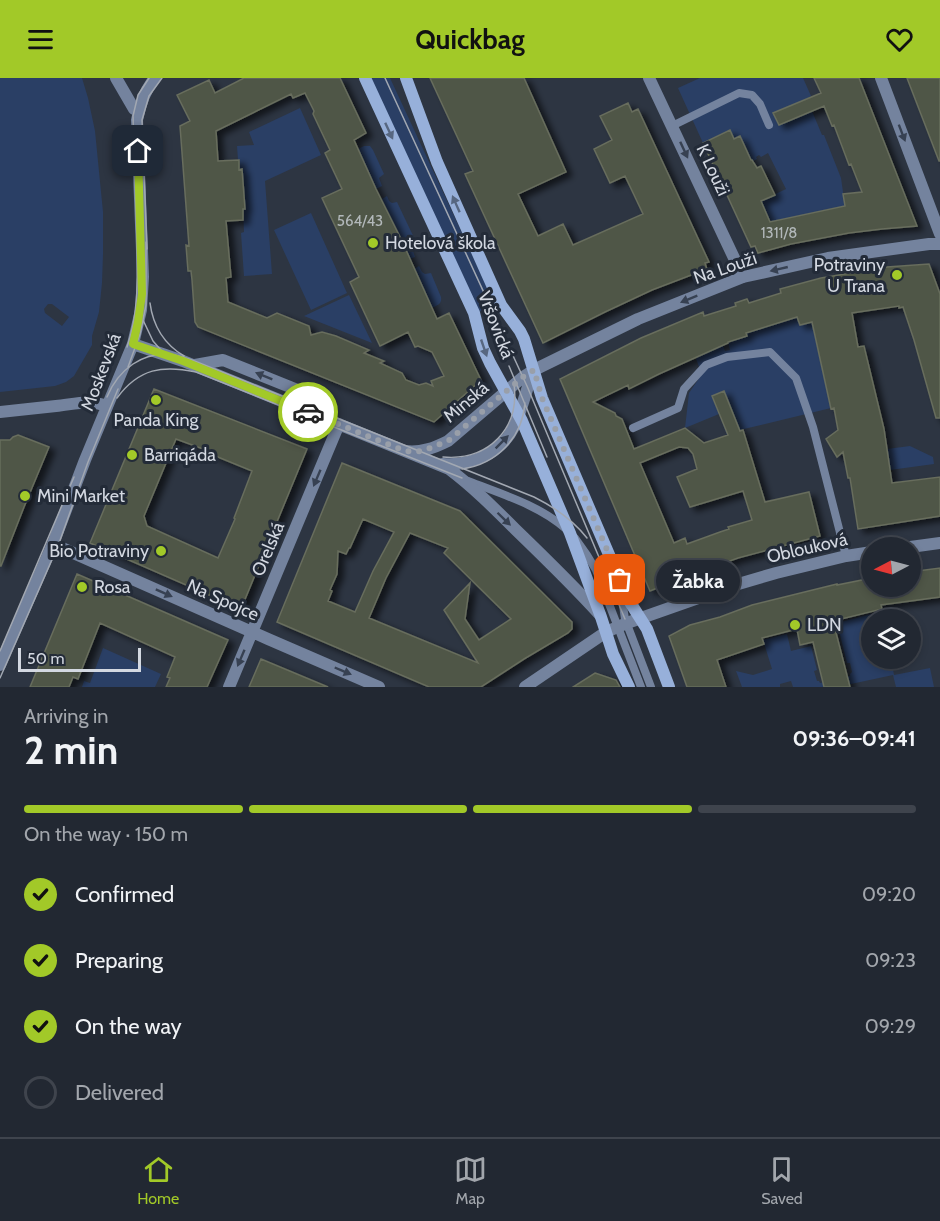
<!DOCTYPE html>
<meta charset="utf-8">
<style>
body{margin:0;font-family:Cabin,sans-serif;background:#2e343e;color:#f1f3f6;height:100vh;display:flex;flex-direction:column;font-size:22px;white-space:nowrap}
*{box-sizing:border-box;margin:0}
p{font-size:20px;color:#a2a6ac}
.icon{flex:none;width:33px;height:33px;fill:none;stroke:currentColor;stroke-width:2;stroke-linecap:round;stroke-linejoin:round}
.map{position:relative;height:609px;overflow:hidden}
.panel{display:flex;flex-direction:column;background:#222832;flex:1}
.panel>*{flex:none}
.needle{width:39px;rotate:264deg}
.fabs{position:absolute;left:861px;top:459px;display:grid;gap:12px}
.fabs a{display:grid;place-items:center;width:60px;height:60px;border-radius:50%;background:#222832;box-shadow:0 3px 9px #0003,0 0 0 2px #3f444d;font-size:30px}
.scale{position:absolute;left:18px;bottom:15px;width:123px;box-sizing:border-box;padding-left:6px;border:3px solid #d3d8e1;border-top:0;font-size:16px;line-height:21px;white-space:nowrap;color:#d3d8e1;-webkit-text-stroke:4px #232b38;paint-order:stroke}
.pin{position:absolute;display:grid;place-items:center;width:51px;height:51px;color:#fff;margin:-26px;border-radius:12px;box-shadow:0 3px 9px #0006}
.courier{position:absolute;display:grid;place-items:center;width:60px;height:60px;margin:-30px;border:4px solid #a2c928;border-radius:50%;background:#fff;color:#222;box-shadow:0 2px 8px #0007}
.bubble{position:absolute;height:42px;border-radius:21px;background:#222832;box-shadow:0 3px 9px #0003,0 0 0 2px #3f444d;font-size:20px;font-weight:800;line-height:42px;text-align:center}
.overview em{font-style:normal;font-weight:800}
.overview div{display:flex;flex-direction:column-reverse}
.overview{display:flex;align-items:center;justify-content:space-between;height:102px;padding:0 24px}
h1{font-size:39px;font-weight:800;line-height:45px}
.bar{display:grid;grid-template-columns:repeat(4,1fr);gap:9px 6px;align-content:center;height:72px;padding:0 24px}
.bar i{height:8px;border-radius:4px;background:#3f444d}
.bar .selected{background:#a2c928}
.bar p{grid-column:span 4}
ol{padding:0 24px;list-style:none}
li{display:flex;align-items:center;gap:18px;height:66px}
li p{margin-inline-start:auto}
li .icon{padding:6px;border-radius:50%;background:#a2c928;color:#111;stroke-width:4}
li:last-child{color:#a2a6ac}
li i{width:33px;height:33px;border:3px solid #3f444d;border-radius:50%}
header{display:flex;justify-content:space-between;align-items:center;height:78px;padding:0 24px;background:#a2c928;color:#111;font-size:27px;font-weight:800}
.dock{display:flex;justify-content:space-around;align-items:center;height:84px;border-top:2px solid #3f444d;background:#222832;font-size:16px;color:#a2a6ac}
.dock a{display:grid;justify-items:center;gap:3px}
.dock .selected{color:#a2c928}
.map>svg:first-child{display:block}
</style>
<header><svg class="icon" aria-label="menu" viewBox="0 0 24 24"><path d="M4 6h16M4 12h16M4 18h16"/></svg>Quickbag<svg class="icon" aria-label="heart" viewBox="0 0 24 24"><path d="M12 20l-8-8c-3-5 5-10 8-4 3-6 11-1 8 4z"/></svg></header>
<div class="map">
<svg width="940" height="609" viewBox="0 0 940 609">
<defs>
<filter id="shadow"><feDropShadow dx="6" dy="4" stdDeviation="3" flood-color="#0009"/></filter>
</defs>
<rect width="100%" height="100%" fill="#2d3542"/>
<!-- green -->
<path fill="#2a3f65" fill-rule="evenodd" d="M0,0H82L88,20L95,53L103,134V176L102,205L99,234L92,258V267L74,298L66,304L55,308L0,314ZM48,226H52L69,239L62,248L45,235L44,231Z
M371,0H390L495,226L479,234Z
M700,0H803L811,18L807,21L822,57H824L841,100L845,128L770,144L761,123L786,111L768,75L761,79L759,77L756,79L757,81L753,83L751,82L740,58L734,61L730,52L703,65L678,10Z
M300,30L321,77L265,103L272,196L244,198L241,155L244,154L243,131H245V120L242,119V93L240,92V82H238L237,68L254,67L249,54Z
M364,68H370L373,72L384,96L379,100L382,108L376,111L358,71Z
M387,118L389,123L392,125L397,124L417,166L413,170V173L415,179L410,181L382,121Z
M311,135L347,215L311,232L274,152Z
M419,188L422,194L425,196L431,195L441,219C442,226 438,227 432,230L414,191Z
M349,217L372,265L304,238Z
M797,239L799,246L812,245L813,244L831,330L744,351L727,357L719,336L685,350L689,315L702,296L696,281L697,279L706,275L704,267L721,262L725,273L730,272L727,260L739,257L740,260L746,259V255L762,250H764V249Z
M910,368L933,379L934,386L890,392L887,371Z
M883,533L884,541L872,542V580L891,581L894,597L930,590L934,609H896L893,597L837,609H793L791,603L780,606V609H742L736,593L753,597L772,591L763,562L787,556L791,573L811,568L817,592L814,593L817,603H819L820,605L850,598V596L852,594L850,585H847L837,545Z
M103,570L161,596L155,609H82L84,603L90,605Z"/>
<!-- building -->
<path fill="#505646" stroke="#676d5d" stroke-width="1.5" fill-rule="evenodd" filter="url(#shadow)" d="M244,0H340L366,55L354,62L376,111L402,163L437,241L449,235L481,302L434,344L198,249L195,244L192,202L191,193H188L186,167L189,168L180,48L190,43L177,17L209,2L215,15ZM305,15L314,33L313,36L330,72L325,75L342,111L322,120L359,199L350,204L380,268L408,254L415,269L418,268L432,274L444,298L431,303L433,308L426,305L419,307L406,302L402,295L380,285L384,283L364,275L369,272L336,258L322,254L311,257L309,248L277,235L267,240L228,224L226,200L231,199L226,143L243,142V131H245L242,91L239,92V82L218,83L216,53L291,16L293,20Z
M430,0H524L566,94L518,116L538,158L563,146L573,167L643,136L625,98L610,105L594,71L612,62L600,38L628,25L632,34L638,31L709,184L705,185L707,191L652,212L605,234L543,265L465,96L473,93Z
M814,0H859L917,148L882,151L849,155L791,166L758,175L755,168L751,169L703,65L730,52L734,61L740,58L751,82H752L757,90L761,88L775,117L761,123L770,144L845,128L843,116L862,114L851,86L849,87L834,47L832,48L824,28L779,47L773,35L821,15Z
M907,0H940V83H939Z
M929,186L940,216V340H936L914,262L903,229L899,230V228L852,235L858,269L864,268L884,351L892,405L940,399V438L858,451L850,400H848L843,374L837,379L826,361L838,352L834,330L831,331L812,244L800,247L797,239L746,255L747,258L728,264V265L659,296L629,311L628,307L593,324L615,335L616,338L622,341L634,371L685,350L704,365L728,357L712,318L724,313L740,353L743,352L765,424L809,414L820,458L738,480L672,504L650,513L560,301L641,260L703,234L704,238L736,228L735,225L747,221L749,225L781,215L780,211L821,200L887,189ZM679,369L688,370L693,376L697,391L677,399L690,429L743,413L752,442L728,449L729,451L720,454L687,466L685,460L674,465L640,385Z
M154,311L307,371L241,531L90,465ZM176,361L214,375L213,377L252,393L234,440L235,441L218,480L147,448L144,438Z
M18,357L49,369L24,429L1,488H0V362H10L13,359Z
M342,385L460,433L572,544V551L568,555L524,581L481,609H429L277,544ZM363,441L394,454L373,493L355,534L328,523L332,513L330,512L337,496L338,473L346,476L349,470H350ZM410,455L448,470L444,475L511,541L479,562L465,541L470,505L444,532L478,585L369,540L386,500Z
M940,490V519L881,527L882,531L833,543L850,609H824L813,564L800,567L797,551L762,560L764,566L717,582L726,609H687L669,558L690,547L720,539L752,527L837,506V507L872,500V508H910V494Z
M77,496L228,562L207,609H166L170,600L167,599L175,579L100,545L78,601L73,599L69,609H30Z
M261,581L328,609H249Z
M595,595L616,602L620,609H573Z"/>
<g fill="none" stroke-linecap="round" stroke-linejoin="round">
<!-- service -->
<path stroke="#74839e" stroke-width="8" d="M672,48L739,15L752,17L760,26L769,47
M633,350L678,330L684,311L706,287L727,279L770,274L796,300L813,349L846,478
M468,403C501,416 539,427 566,451
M575,460L587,477L596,492L641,609
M621,514L625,541L651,609"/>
<!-- minor -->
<path stroke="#74839e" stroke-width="12" d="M116,0L134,31L139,33
M649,0L743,199
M881,0L940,156
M133,266L183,283L449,391C473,409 494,430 515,451C544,479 573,507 600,537
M195,287L223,282L305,315L327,340
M0,334C19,332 38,330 56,328C75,326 89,321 107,328
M405,373C421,375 434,370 448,363L523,299L534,292L638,241L743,199L828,180L929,166H940
M443,386C470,388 501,376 514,349C522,332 526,311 534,292
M53,466L268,561L379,609
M903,470L940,465
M0,587L53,466L85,382L133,266L141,232L143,199L137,42C140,26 145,12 155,0
M229,609L339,346
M525,609L606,554L627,545L735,507L776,495L846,478L872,474"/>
<!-- secondary -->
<path stroke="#97b0da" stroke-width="12" d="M365,0L474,235L483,270L490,285L522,343L570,455L601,539L613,576L629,609
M406,0L437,84L501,227L520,253L524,261L542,320L628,521L647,551L669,609"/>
<!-- tram -->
<path stroke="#a2a8b2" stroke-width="1.5" d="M385,0L527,308L625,541
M137,164L133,38L138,17L149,0
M147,171L142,42L149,18L162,0
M150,225C153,248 164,266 184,278
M143,242L153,263L167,279
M127,269C140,232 137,195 137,156
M509,288L547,379
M128,289L140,256L146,227V164
M107,319C118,292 143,272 174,277C180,278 186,280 192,282L534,419C554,429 573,442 587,460
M117,320C139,290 163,287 196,294L462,400
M443,379C488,383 520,351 514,306
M462,391C497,386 522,360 525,325
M0,573L74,399
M0,600L58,468L88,384L118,311"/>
</g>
<!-- one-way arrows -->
<defs><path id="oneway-solid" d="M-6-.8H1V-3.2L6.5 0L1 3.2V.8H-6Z" transform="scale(1.5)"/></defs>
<g fill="#576781">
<use href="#oneway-solid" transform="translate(389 53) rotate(65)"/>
<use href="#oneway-solid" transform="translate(456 126) rotate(-114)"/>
<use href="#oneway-solid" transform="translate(484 270) rotate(71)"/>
</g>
<g fill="#374152">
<use href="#oneway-solid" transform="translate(902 55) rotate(69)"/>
<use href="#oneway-solid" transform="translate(684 72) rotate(65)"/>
<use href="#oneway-solid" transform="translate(779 191) rotate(167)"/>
<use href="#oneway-solid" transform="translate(689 221) rotate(158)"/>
<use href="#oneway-solid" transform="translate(264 298) rotate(-158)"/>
<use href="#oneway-solid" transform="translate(502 364) rotate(-45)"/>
<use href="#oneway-solid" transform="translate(317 400) rotate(113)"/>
<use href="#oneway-solid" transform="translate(504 441) rotate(44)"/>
<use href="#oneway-solid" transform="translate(164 515) rotate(24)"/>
<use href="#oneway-solid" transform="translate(241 580) rotate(113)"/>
<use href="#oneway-solid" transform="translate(343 593) rotate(23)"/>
</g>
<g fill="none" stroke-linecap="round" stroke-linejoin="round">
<!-- done -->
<path stroke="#999fa9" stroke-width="6" stroke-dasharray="0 10.8" d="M308,334L405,373L415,374L425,372L448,363L523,299L534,292L542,320L620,502"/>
<!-- route -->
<path stroke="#a2c928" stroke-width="8" d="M138,73L142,216L138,244L133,266L183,283L308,334"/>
</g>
<!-- markers -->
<g fill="#a2c928" stroke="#232b38" stroke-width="2">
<circle cx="373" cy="165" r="6"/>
<circle cx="897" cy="197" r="6"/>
<circle cx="156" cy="322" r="6"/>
<circle cx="132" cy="377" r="6"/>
<circle cx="25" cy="418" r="6"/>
<circle cx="161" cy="473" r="6"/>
<circle cx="82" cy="509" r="6"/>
<circle cx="795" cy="547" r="6"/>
</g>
<g text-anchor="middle" stroke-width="6" stroke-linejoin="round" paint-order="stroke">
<!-- number labels -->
<g font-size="15" fill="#b2b8ba">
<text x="360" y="148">564/43</text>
<text x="779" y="160">1311/8</text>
</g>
<!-- street labels -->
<g font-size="18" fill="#d3d8e1" stroke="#232b38">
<text transform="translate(713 92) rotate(65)" y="6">K Louži</text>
<text transform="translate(725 190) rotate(-19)" y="6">Na Louži</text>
<text transform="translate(496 247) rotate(69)" y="6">Vršovická</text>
<text transform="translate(101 294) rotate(-69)" y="6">Moskevská</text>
<text transform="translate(466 324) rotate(-40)" y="6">Minská</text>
<text transform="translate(807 470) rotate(-13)" y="6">Oblouková</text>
<text transform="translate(268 471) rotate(-67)" y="6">Orelská</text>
<text transform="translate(223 522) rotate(24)" y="6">Na Spojce</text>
</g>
<!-- poi labels -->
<g font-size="18" fill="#d3d8e1" stroke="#232b38" text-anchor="start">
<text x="385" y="171">Hotelová škola</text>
<text x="885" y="193" text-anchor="end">Potraviny<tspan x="885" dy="21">U Trana</tspan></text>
<text x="156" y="348" text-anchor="middle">Panda King</text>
<text x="144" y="383">Barriqáda</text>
<text x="37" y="424">Mini Market</text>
<text x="149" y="479" text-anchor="end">Bio Potraviny</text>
<text x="94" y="515">Rosa</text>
<text x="807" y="553">LDN</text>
</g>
</g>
</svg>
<div class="fabs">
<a><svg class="needle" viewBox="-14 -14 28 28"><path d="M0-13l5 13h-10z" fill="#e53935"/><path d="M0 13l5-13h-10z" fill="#a2a6ac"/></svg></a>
<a><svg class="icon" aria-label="layers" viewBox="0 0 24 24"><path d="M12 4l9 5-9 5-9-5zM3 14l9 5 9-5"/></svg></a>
</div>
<div class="scale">50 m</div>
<div class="pin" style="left:620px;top:502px;background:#ea580c"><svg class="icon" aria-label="bag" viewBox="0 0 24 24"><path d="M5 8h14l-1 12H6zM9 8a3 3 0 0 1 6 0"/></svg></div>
<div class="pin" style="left:138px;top:73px;background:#1f2937"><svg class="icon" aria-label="home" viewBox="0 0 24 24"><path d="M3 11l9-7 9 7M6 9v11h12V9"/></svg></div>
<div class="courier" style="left:308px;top:334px"><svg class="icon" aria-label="car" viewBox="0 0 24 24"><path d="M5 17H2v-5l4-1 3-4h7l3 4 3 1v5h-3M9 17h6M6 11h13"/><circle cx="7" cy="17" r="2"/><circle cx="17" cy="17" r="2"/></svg></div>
<div class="bubble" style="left:656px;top:482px;width:84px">Žabka</div>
</div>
<section class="panel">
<div class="overview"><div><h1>2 min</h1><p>Arriving in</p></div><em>09:36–09:41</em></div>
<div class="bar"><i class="selected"></i><i class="selected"></i><i class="selected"></i><i></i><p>On the way · 150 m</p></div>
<ol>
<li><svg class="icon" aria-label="check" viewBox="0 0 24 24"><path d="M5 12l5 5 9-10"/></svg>Confirmed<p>09:20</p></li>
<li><svg class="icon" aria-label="check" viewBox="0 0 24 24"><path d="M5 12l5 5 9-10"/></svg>Preparing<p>09:23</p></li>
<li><svg class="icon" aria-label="check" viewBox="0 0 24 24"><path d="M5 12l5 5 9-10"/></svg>On the way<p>09:29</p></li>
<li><i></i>Delivered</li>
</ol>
</section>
<nav class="dock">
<a class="selected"><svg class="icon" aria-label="home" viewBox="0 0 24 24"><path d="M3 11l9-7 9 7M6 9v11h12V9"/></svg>Home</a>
<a><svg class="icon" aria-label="map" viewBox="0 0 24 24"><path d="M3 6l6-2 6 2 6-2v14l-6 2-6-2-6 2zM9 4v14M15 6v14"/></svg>Map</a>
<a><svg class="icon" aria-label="saved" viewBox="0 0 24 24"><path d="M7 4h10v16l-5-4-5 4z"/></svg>Saved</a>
</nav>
